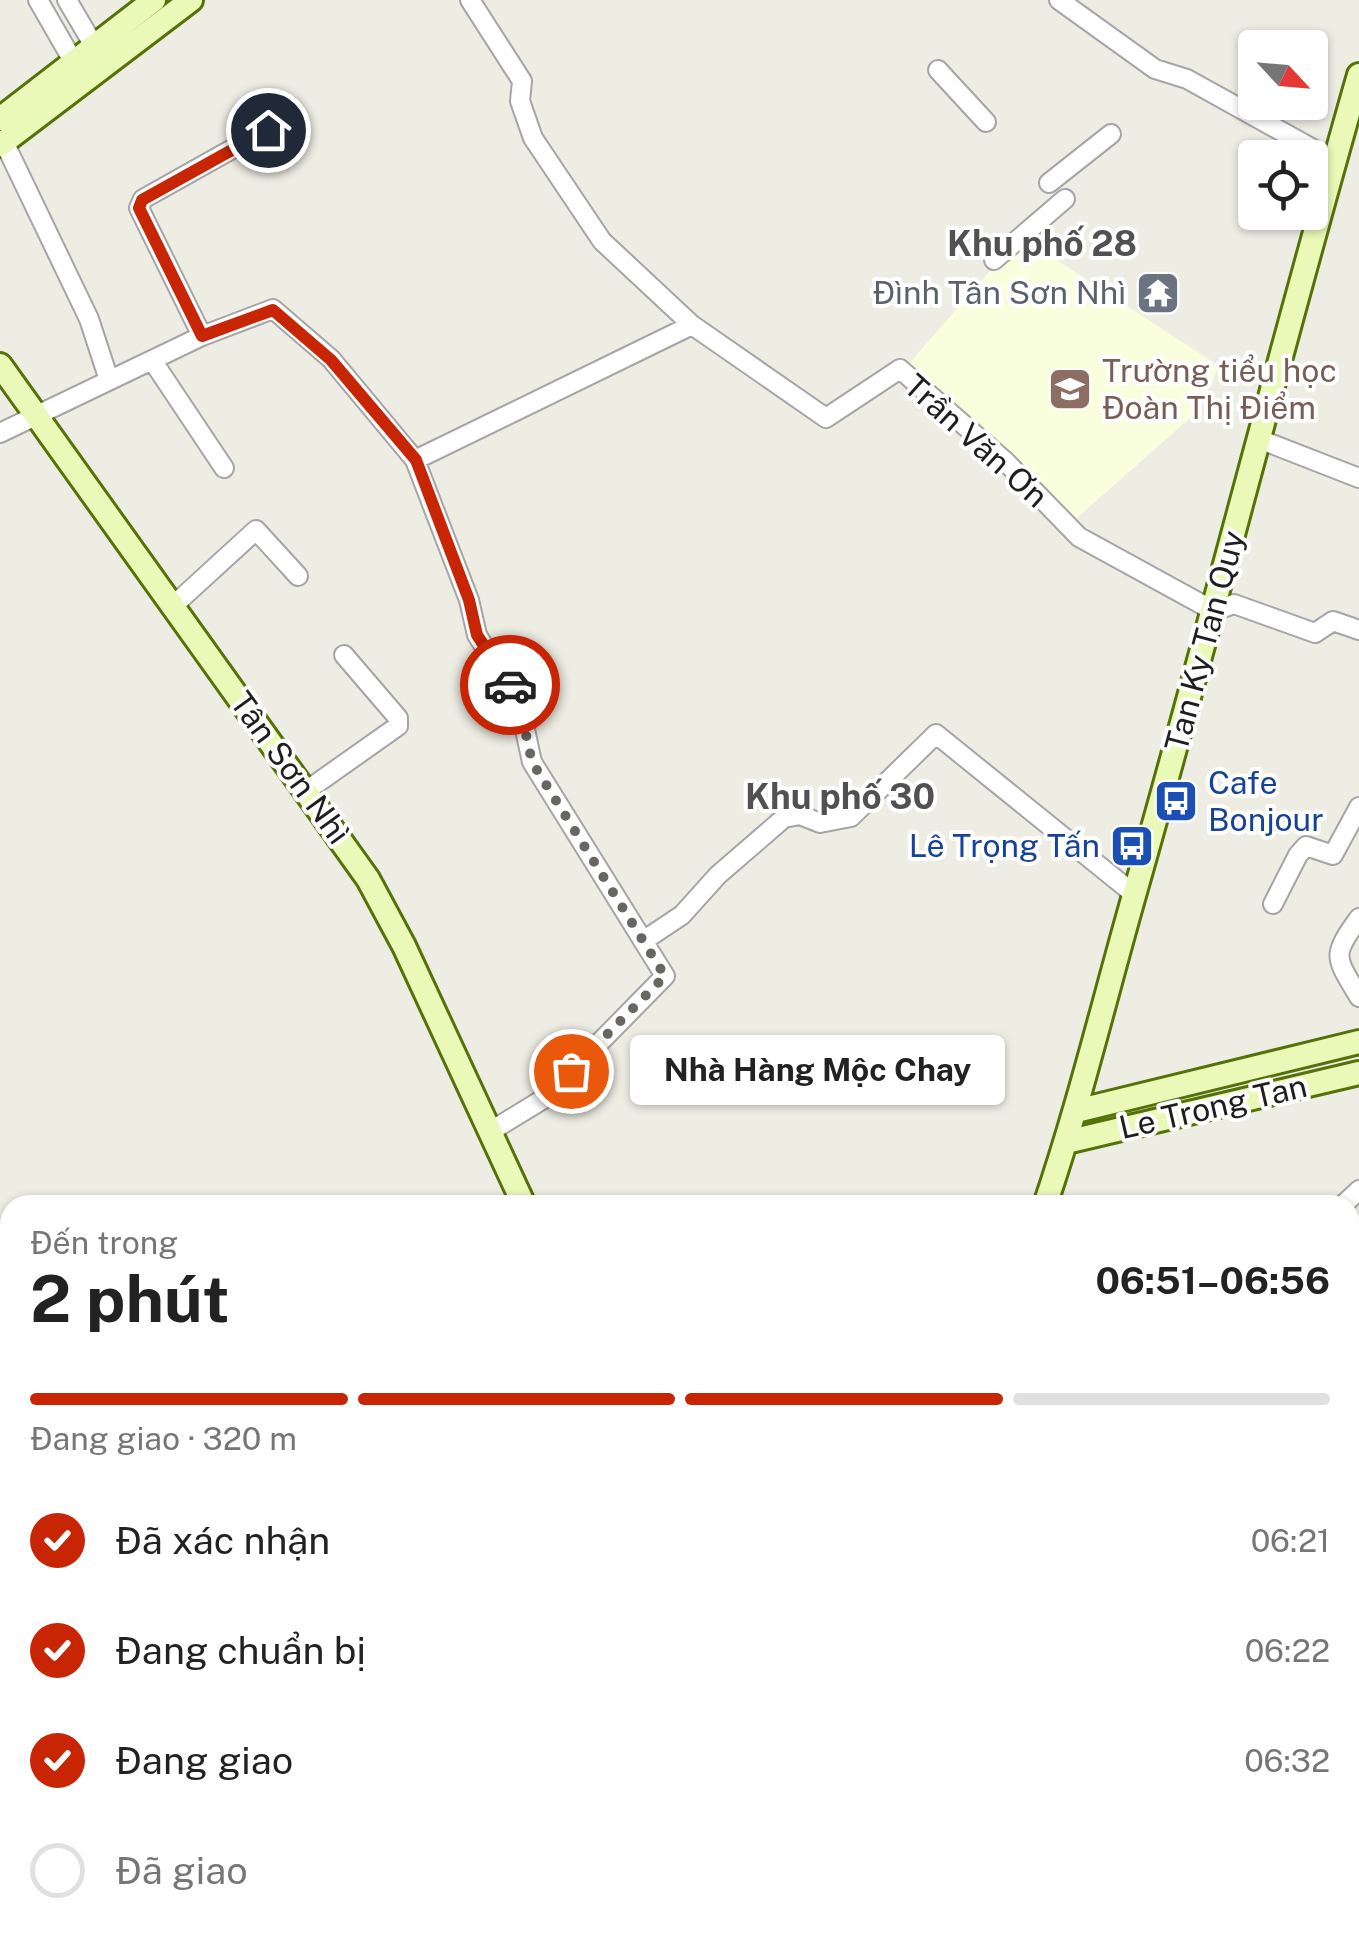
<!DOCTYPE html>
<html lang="vi">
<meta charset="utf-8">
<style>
body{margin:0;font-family:"Public Sans",sans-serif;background:#f6f6f6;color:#222;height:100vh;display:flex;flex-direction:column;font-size:38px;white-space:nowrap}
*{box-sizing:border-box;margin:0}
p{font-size:32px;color:#767676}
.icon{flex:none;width:55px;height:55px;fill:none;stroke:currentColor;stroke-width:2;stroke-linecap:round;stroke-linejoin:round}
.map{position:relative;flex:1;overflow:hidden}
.drawer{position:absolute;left:0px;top:1195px;width:1360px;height:752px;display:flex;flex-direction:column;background:#fff;border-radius:30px 30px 0 0;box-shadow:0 2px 8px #0004}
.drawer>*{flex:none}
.needle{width:65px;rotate:116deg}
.fabs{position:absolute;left:1238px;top:30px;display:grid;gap:20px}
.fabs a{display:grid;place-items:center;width:90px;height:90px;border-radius:10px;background:#fff;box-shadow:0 2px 8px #0004;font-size:50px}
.pin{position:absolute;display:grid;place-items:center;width:85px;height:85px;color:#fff;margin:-42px;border:5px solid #fff;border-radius:50%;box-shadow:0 2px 10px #0007}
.courier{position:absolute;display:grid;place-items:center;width:100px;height:100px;margin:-50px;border:8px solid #c72504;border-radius:50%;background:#fff;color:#222;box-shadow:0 2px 12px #0007}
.bubble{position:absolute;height:70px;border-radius:10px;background:#fff;box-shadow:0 2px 8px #0004;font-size:32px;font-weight:700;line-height:70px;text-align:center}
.overview em{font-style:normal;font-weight:700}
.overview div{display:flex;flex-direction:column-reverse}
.overview{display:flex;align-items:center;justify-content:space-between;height:170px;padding:0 30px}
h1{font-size:65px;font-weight:700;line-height:75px}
.bar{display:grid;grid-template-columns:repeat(4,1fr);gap:15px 10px;align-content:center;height:120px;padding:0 30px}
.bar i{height:12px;border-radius:8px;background:#e0e0e0}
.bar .on{background:#c72504}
.bar p{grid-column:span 4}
ol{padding:0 30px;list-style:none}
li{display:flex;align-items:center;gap:30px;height:110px}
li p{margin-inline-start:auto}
li .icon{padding:10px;border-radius:50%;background:#c72504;color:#fff;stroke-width:4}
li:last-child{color:#767676}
li i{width:55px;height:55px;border:5px solid #e0e0e0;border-radius:50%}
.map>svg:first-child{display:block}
</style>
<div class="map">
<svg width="1359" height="1947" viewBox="0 0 1359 1947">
<rect width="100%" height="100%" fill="#eeede4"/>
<!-- education -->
<path fill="#f9fedd" d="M1026,240L1219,366L1198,411L1071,523L907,366L996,264Z"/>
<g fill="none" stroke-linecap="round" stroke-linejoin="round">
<!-- street casing -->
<g stroke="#a5a5a5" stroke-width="22">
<path id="street" d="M38,0L80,73
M67,0L100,56
M470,0L522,81L520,101L533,138L602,241L692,325L826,418L900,369L1005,461L1079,537L1214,611L1234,604L1315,633L1333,621L1359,630
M1059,0L1155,69L1187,79L1335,161
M938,70L986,122
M4,142L89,319L109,380
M1049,183L1111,134
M994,260L1065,199
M202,336L139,208L143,199L268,129
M152,360L224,468
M0,433L202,336L273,309L331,359L415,460L469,600L477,635L519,702L532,762L665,976L545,1098L491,1131
M1259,439L1359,478
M415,460L692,325
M174,605L256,530L298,576
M306,791L398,726V718L344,655
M1273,904L1298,855L1306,846L1333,855L1359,807
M1359,918C1331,957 1335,956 1359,997
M643,941L682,915L718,875L784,818L800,815L820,823L851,817L936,734L1134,894
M1343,1205L1359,1190
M1350,1546L1359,1549
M1350,1730L1359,1734
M1342,1938L1359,1944
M1058,1947L1060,1938
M1224,1947L1226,1938"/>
</g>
<!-- secondary casing -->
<g stroke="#547207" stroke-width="28">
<path id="secondary" d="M0,119L154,0
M0,145L191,0
M0,365L368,879L404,946L524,1205
M1076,1111L1359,1042
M1066,1142L1359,1073
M1045,1205C1080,1102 1105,997 1135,892C1212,621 1281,347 1359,75
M0,1869L10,1871"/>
</g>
<!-- primary casing -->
<g stroke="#947c03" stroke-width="32">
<path id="primary" d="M744,1938L810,1947
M870,1938L926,1947
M96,1947L109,1938
M132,1947L149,1938"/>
</g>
<!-- street -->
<use href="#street" stroke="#fff" stroke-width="18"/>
<!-- secondary -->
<use href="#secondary" stroke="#eaf8b8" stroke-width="22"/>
<!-- primary -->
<use href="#primary" stroke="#fae19d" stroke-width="28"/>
</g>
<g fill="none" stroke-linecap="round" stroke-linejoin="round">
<!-- done -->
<path stroke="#676663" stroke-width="10" stroke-dasharray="0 18" d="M510,685L519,702L532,762L665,976L571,1071"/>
<!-- route -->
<path stroke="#c72504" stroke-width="12" d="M268,130L142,200L139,208L202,336L273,310L331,360L416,460L469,600L477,635L510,685"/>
</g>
<!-- icons -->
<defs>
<g id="temple-square" transform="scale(2.25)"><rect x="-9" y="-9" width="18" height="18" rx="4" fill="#6b7280" stroke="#fff"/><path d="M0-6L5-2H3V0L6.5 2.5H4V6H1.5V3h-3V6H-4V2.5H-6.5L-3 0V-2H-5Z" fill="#fff"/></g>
<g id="school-square" transform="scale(2.25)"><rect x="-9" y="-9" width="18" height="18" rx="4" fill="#8d6e63" stroke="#fff"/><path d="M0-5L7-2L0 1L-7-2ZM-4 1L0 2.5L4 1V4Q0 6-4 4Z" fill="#fff"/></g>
<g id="bus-square" transform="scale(2.25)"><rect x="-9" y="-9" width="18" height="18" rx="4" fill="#1a4fb4" stroke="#fff"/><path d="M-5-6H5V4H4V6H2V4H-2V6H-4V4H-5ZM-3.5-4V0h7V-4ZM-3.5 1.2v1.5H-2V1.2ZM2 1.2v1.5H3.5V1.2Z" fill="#fff"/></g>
</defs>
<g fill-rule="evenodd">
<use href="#temple-square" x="1158" y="293"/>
<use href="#school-square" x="1070" y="389"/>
<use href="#bus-square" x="1176" y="801"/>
<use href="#bus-square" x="1132" y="846"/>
</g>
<g text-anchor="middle" stroke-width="8" stroke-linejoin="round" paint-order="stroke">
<!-- worship labels -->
<g font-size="32" fill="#5b616d" stroke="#fff" text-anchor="end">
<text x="1126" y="304">Đình Tân Sơn Nhì</text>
</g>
<!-- education labels -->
<g font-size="32" fill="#785e54" stroke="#fff" text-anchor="start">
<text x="1102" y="382">Trường tiểu học<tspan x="1102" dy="37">Đoàn Thị Điểm</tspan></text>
</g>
<!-- street labels -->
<g font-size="32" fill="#1e1e1e" stroke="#fff">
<text transform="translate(976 441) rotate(42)" y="11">Trần Văn Ơn</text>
<text transform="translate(1205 641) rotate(-75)" y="11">Tan Ky Tan Quy</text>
<text transform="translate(290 768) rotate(54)" y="11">Tân Sơn Nhì</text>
<text transform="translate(1213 1107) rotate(-13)" y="11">Le Trong Tan</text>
</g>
<!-- transit labels -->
<g font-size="32" fill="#164399" stroke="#fff" text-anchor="start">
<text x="1208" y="794">Cafe<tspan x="1208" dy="37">Bonjour</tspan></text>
<text x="1100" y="857" text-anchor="end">Lê Trọng Tấn</text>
</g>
<!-- neighbourhood labels -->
<g font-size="35" font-weight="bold" fill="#515151" stroke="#fff">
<text x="1042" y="256">Khu phố 28</text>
<text x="840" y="809">Khu phố 30</text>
</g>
</g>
</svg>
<div class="fabs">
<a><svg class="needle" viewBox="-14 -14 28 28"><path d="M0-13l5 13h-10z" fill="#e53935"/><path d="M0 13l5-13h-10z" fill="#767676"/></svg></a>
<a><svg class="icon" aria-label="locate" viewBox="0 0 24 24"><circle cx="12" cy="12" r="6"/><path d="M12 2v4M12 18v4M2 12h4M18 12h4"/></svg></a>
</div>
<div class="pin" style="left:571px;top:1071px;background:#ea580c"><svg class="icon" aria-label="bag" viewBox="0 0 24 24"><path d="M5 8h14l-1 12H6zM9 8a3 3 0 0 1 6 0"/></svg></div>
<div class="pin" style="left:268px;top:130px;background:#1f2937"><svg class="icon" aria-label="home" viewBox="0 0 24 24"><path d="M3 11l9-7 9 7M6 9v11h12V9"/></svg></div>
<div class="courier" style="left:510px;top:685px"><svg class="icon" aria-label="car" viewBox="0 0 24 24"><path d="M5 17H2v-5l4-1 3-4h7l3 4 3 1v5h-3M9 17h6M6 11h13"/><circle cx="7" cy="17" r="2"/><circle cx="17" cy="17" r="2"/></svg></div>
<div class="bubble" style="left:630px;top:1035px;width:375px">Nhà Hàng Mộc Chay</div>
<section class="drawer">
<div class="overview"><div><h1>2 phút</h1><p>Đến trong</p></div><em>06:51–06:56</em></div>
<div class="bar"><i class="on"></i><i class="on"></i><i class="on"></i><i></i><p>Đang giao · 320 m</p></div>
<ol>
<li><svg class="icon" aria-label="check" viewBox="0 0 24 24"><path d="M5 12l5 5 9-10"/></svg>Đã xác nhận<p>06:21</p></li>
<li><svg class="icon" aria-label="check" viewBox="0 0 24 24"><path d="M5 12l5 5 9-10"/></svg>Đang chuẩn bị<p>06:22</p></li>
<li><svg class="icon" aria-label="check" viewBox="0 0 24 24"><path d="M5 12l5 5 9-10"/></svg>Đang giao<p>06:32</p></li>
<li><i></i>Đã giao</li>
</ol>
</section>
</div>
